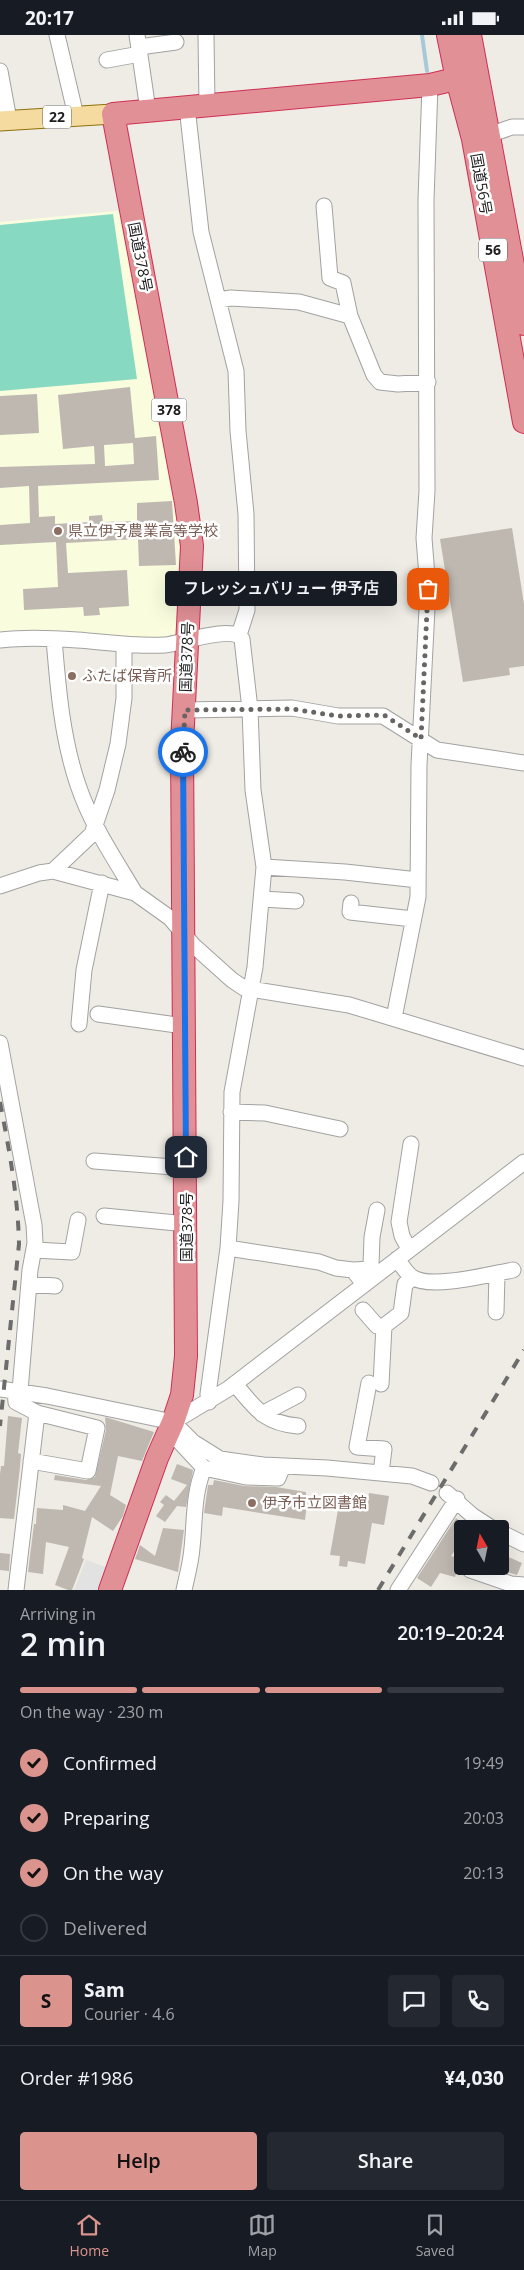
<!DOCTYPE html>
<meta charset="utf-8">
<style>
body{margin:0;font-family:"Open Sans","Noto Sans JP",sans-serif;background:#242831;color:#f1f3f6;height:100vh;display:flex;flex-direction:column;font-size:19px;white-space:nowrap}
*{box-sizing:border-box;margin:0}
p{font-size:16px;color:#9ea1a6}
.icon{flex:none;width:28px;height:28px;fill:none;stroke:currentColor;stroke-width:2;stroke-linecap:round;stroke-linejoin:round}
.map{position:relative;height:1555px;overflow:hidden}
.drawer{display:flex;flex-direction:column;background:#171b24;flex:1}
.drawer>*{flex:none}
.needle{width:32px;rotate:351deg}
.fabs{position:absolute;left:454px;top:1485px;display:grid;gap:10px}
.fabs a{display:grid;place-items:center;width:55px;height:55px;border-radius:5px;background:#171b24;box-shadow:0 5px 20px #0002;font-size:25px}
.pin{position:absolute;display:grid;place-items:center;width:42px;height:42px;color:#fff;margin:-21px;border-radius:10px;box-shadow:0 2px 8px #0006}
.courier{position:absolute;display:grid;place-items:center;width:50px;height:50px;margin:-25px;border:4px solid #1a73e8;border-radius:50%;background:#fff;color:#222;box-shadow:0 1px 6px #0007}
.bubble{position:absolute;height:35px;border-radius:5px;background:#171b24;box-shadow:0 5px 20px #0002;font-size:16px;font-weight:600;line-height:35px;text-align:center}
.summary em{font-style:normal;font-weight:600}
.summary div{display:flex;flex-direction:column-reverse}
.summary{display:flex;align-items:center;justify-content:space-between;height:85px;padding:0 20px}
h1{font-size:32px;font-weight:600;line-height:38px}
.bar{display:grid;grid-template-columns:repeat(4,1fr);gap:8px 5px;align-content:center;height:60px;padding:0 20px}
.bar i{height:6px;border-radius:4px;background:#363941}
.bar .active{background:#da948d}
.bar p{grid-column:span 4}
.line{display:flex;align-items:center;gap:12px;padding:0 20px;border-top:1px solid #363941}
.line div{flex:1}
.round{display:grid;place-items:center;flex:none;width:52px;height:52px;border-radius:5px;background:#242831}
ol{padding:0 20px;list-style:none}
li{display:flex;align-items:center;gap:15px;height:55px}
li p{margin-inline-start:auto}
li .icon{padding:5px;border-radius:50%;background:#da948d;color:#111;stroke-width:4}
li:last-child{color:#9ea1a6}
li i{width:28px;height:28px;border:2px solid #363941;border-radius:50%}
.cta{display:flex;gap:10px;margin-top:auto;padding:10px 20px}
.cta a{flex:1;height:58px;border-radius:5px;background:#da948d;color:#111;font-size:20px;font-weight:600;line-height:58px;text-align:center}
.cta a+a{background:#242831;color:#f1f3f6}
.status{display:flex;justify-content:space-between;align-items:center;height:35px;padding:0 25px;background:#171b24;direction:ltr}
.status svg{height:14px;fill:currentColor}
.menu{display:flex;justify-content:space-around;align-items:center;height:70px;border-top:1px solid #363941;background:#171b24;font-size:14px;color:#9ea1a6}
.menu a{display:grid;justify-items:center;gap:2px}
.menu .active{color:#da948d}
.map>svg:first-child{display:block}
</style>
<div class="status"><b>20:17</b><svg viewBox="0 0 49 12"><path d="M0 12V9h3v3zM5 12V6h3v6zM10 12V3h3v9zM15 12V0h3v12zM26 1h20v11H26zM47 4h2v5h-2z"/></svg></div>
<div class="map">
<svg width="524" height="1555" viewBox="0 0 524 1555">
<rect width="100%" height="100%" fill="#eeece4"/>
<!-- education -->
<path fill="#f9fdde" d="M125,175L183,499L177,602L160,606L0,600V187Z"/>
<!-- pitch -->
<path fill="#87d9c2" d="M113,179L137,344L0,356V190Z"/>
<!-- parking -->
<path fill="#e2e2e2" d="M86,1525L111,1534L103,1555H74Z"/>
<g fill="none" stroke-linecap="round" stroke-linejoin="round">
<!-- stream -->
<path stroke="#a7c8d9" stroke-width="4" d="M422,0L427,36"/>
</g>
<!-- building -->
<path fill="#beb8b1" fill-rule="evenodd" d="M130,352L135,403L156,401L159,445L38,451L39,482L55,481V489L89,487V481L102,480L103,487L137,486V468L172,466L176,530L139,531L138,504L66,508L68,538L127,535L129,571L99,573L100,580L84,581L83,572L24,575L23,554L58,552L56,507L0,510V490L30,488L29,451L0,453V432L95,429L94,411L63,414L58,360ZM133,408L134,429L105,431L104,410Z
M37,359L39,398L0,400V361Z
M512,493L524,569V631L509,633L510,640L463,647L440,504Z
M8,1381L22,1383L18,1418L21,1419L20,1432L14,1484L0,1483V1439L1,1431H4Z
M105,1382L154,1397L142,1426L118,1421L110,1460L126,1470L123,1481L113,1496L92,1482L82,1523L84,1524L72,1555H68L55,1550L69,1512L46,1507L43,1539L28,1537L34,1489H36L37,1473L63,1475V1470L85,1476L101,1451L54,1445L55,1440L86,1445L95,1442L106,1395Z
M177,1429L193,1435L186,1472L177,1471L165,1487L156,1481L164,1470L160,1467L166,1460L174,1466L187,1450L171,1444Z
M214,1445L244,1451L276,1452L306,1457V1461H308L305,1485L223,1472L222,1481L204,1478L208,1450H213Z
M341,1458L368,1463L369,1458L389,1461L384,1490L372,1488L365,1529L348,1526L347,1532L339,1531L340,1521L330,1520Z
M456,1483L462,1488V1505L451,1521L461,1524L455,1542L440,1538L431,1552L417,1543Z
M163,1493L184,1495L178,1537L135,1524L140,1510L155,1521Z
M0,1518L10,1519L9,1536L0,1535Z
M500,1518L522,1528L517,1540L500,1535Z"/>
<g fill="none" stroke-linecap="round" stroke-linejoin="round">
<!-- minor casing -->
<g stroke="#a2a2a2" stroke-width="17">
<path id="minor" d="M57,0L76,81
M137,0L148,75
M206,0L207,70
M139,12L176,7
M107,25L140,19
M0,36L9,85
M187,72L201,197L236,336L238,396L246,479L247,575L239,600
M480,103L512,92H524
M324,171L330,243L343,248L350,281
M219,265L231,263L299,267L350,281L374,340L380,347L398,349L428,347
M54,604C58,653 62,703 78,750C91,789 114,823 135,858
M0,605C25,602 51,603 77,605C106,607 134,612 165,610C180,609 232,589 242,604L250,674L253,755L264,832L255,932L232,1057L231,1166L228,1213L208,1359L209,1367
M185,675L292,673L338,681H383L437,715L524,728
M264,832L345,837L418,845
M53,836L92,799L107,755L118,709L124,663V610
M0,851L39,838L53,836L135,858L170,883L193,910L232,945L244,953L349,970L524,1023
M262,864L296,866
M351,868L350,877L413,884
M98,979L184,991
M394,983L418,862L419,730L428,554L424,503L427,456L426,165L430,50
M79,989L84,935L102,848
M0,1008L34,1190L35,1208L30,1235L20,1356
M231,1077L265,1078L340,1094
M94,1126L187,1133
M104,1181L187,1189
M228,1213L319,1227L336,1233L353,1235L364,1249
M409,1214L402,1201L399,1187L411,1109
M34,1215L72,1217L78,1185
M397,1224C401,1229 406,1238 412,1242C430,1255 491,1239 513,1235
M354,1235L369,1234L371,1230L372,1202L377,1175
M29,1249L55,1251
M363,1275L377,1291H384L401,1278L405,1249L413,1243
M496,1277L497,1238
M369,1348L357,1412L384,1414L381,1438
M235,1349C256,1374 264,1388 298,1391
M381,1349L384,1291
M0,1354L47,1361L173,1387L193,1407L220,1424L263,1430L327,1433L412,1441L431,1448
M15,1356L16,1367L37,1378L16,1555
M262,1379L298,1360
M173,1387L228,1354L524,1127
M176,1403L204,1433C193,1459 195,1486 192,1513C191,1527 187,1541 184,1555
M31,1426L88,1436L97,1393L37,1378
M204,1433L246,1442L278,1443L283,1431
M447,1458L473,1481L493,1494
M500,1497L524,1509
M471,1531L470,1535L511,1549L524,1550
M398,1555L457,1464"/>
</g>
<!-- major casing -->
<g stroke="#8e7109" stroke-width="21">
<path id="major" d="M0,86L113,79"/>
</g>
<!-- highway casing -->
<g stroke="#cf2f54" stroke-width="24">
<path id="highway" d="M448,0L457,44L473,104L524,387
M470,0L524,289
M110,1555L157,1423L173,1387L182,1360L186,1321L182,709L192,511L186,468L113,79L430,50L477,39"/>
</g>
<!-- minor -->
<use href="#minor" stroke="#fff" stroke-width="15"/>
<!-- major -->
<use href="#major" stroke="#f6dba1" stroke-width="19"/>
<!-- highway -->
<use href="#highway" stroke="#e19096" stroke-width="22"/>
<!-- rail -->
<path stroke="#6c6c6c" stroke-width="4" stroke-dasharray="10 10" stroke-linecap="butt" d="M0,1067C9,1114 18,1161 19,1209L0,1391
M378,1555L524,1315"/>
</g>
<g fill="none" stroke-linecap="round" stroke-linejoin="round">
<!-- done -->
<path stroke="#676663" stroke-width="5" stroke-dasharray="0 9" d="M183,717L185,675L292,674L338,681L384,680L421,704L428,554"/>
<!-- route -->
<path stroke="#1a73e8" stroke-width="6" d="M183,717L186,1122"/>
</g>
<!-- markers -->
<g fill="#8d6e63" stroke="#fff" stroke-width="2">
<circle cx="58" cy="496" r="5"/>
<circle cx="72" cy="641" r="5"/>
<circle cx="252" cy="1468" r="5"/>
</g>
<g text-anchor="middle" stroke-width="5" stroke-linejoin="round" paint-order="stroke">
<!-- shield labels -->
<g fill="#fff" stroke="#626262" stroke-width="1">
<rect x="43" y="70.5" width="28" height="23" rx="4"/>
<rect x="479" y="203.5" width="28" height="23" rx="4"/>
<rect x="151.5" y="363.5" width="35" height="23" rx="4"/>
</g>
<g font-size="14" font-weight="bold" fill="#1e1e1e">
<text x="57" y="87">22</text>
<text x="493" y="220">56</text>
<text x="169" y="380">378</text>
</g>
<!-- street labels -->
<g font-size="15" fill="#1e1e1e" stroke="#fff">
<text transform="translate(481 149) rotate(80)" y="5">国道56号</text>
<text transform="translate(140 222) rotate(79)" y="5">国道378号</text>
<text transform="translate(187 622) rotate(-88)" y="5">国道378号</text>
<text transform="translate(187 1192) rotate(-90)" y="5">国道378号</text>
</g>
<!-- education labels -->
<g font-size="15" fill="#785e54" stroke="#fff" text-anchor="start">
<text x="68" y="501">県立伊予農業高等学校</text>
<text x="82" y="646">ふたば保育所</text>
<text x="262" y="1473">伊予市立図書館</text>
</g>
</g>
</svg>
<div class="fabs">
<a><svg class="needle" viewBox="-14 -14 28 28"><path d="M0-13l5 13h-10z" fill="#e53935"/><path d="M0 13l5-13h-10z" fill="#9ea1a6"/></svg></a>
</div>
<div class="pin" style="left:428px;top:554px;background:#ea580c"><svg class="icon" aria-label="bag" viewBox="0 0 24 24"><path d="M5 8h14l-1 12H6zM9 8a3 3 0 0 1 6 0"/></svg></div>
<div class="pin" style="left:186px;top:1122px;background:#1f2937"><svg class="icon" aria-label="home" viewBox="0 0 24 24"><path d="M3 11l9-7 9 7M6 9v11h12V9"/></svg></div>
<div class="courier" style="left:183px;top:717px"><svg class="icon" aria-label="bike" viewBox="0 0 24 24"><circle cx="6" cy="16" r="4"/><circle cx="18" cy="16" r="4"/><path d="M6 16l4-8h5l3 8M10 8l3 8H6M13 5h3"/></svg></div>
<div class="bubble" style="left:165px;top:536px;width:232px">フレッシュバリュー 伊予店</div>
</div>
<section class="drawer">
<div class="summary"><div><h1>2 min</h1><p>Arriving in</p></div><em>20:19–20:24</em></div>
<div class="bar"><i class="active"></i><i class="active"></i><i class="active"></i><i></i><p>On the way · 230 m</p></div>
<ol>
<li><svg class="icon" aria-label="check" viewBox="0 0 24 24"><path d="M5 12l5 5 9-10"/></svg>Confirmed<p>19:49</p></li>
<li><svg class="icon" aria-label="check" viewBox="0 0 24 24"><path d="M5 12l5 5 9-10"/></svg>Preparing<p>20:03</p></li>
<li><svg class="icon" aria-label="check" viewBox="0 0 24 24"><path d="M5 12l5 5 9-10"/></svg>On the way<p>20:13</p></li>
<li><i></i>Delivered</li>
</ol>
<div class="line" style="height:90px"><b class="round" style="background:#da948d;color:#111">S</b><div><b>Sam</b><p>Courier · 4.6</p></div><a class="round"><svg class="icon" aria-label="chat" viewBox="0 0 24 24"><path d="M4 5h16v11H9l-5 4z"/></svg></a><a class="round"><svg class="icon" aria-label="phone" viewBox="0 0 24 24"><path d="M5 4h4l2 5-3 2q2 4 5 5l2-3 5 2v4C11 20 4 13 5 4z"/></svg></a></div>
<div class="line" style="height:65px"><div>Order #1986</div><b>¥4,030</b></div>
<div class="cta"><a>Help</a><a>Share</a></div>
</section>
<nav class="menu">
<a class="active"><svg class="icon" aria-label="home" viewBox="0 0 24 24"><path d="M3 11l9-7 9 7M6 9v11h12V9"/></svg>Home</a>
<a><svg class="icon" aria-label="map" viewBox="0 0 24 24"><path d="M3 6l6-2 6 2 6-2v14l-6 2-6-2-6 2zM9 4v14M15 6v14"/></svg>Map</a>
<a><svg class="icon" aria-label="saved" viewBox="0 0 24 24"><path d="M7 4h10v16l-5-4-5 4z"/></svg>Saved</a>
</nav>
